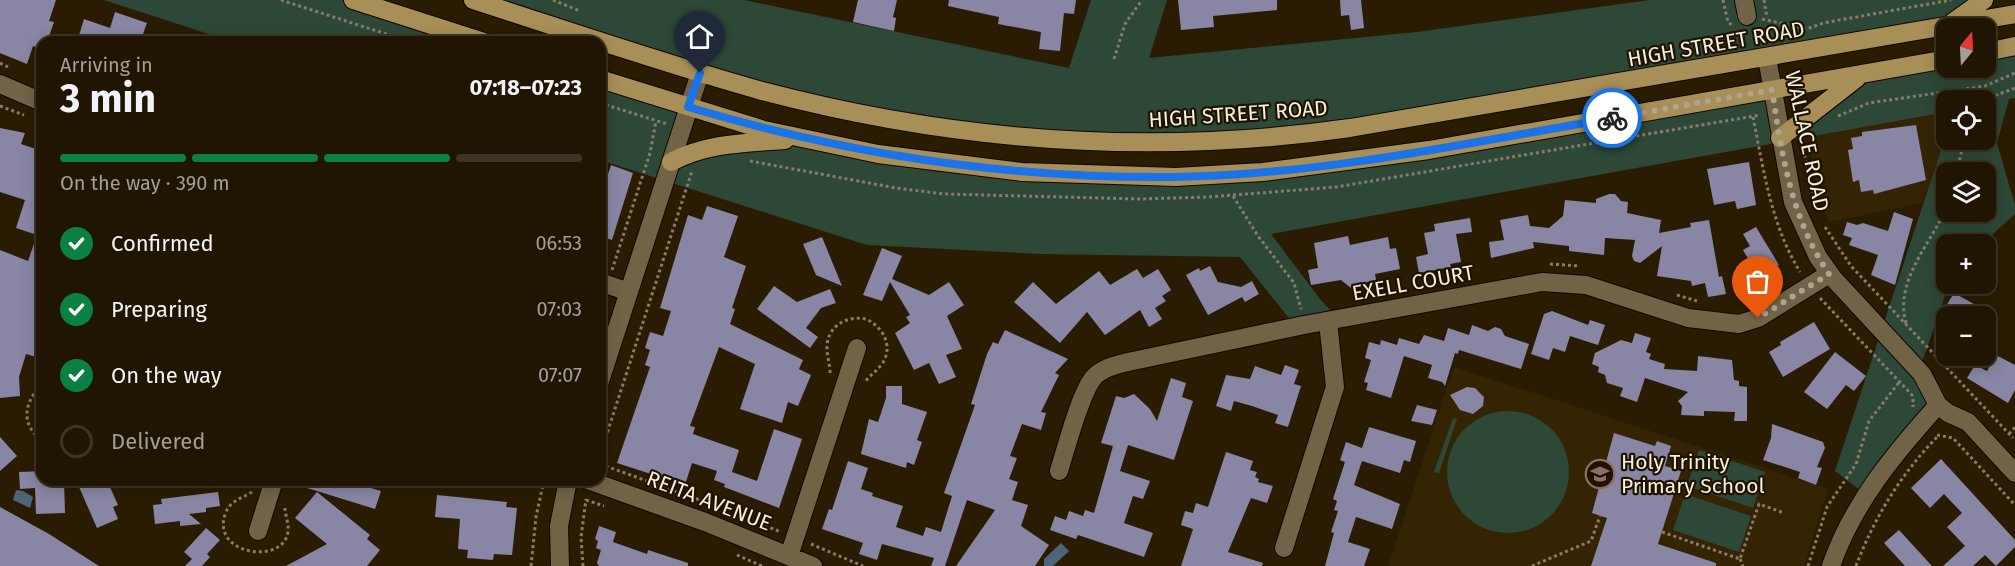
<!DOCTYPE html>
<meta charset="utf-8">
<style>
body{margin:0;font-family:"Fira Sans",sans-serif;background:#271e0c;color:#f1f3f6;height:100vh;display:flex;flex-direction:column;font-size:22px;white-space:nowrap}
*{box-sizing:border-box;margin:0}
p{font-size:20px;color:#a19f99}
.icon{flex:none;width:33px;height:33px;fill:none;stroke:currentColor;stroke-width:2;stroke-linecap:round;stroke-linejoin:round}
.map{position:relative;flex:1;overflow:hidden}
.drawer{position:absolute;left:36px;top:36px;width:570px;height:450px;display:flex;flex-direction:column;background:#1f1502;border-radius:18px;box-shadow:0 3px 15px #0003,0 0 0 2px #3c3424}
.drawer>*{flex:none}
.needle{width:39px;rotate:18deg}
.controls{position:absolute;left:1936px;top:18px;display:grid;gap:12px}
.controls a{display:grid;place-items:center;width:60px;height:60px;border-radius:12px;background:#1f1502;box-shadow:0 3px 15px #0003,0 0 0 2px #3c3424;font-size:30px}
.pin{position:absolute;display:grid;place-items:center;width:51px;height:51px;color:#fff;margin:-62px -26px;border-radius:50% 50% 50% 0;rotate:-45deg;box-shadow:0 0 6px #0007}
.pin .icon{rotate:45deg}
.courier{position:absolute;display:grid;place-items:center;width:60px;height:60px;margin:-30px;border:4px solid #1a73e8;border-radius:50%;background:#fff;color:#222;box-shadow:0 2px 8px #0007}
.headline em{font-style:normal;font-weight:700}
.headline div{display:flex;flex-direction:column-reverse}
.headline{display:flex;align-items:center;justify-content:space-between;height:102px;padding:0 24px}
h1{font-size:39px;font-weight:700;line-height:45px}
.bar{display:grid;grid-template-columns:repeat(4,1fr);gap:9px 6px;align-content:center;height:72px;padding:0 24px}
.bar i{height:8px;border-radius:4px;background:#3c3424}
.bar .on{background:#0b8043}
.bar p{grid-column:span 4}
ol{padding:0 24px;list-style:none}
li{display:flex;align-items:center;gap:18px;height:66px}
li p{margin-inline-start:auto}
li .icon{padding:6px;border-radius:50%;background:#0b8043;color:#fff;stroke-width:4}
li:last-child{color:#a19f99}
li i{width:33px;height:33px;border:3px solid #3c3424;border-radius:50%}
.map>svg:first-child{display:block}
</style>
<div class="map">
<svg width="2015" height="566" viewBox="0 0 2015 566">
<rect width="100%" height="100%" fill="#291c02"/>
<!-- built -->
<path fill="#342404" d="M1947,112V132L1923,203L1829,222L1819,197L1808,137Z
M1454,367L1828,489L1804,566H1388Z"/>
<!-- green -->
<path fill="#2d4837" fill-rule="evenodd" d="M104,0H353L484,42H233Z
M473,0H744L1069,68L1091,0H1167L1149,58L1417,32L1650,0H1984L1946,26L1540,97L1135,144L867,115Z
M2015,46V98L2009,99L1997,143L2015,205V214L1982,244H1947L1949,284L1919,371L1934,400L1865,494L1835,471L1947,132V140H1986V100H1947V112L1271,234L1320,299L1339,320L1296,327L1240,257L1040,254L867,245L600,160V79L688,107L671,161L802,139L925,161L1263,172L1772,90L1780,137L1861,76L1947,68H1986V52ZM1947,172H1986V212H1947Z
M1447 472a61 61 0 1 1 122 0a61 61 0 1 1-122 0Z
M1453,418L1457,419L1439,473L1434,472Z
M1699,450L1765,472L1753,508L1687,486Z
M1685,494L1751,516L1739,552L1673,530Z"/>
<!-- water -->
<path fill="#4d647b" d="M16,490L23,491L33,497L30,508L13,500Z
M1061,543L1069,551L1053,566H1044V559Z"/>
<!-- building -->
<path fill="#8886a4" d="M0,0H56L49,21L54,22L47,42H39L37,48L33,46L27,64L0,53Z
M858,0H897L893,17L896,18L894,31L853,22Z
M949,0H1076L1074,14L1064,13L1060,51L1039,49L1041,32L998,24L999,17L948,6Z
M1178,0H1277V10L1213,16L1214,27L1181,30Z
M1340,0H1361L1364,28L1351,30L1349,15L1341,16Z
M115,12L147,23L140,42H77L84,19L110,28Z
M1916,125L1926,180L1874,194L1873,190L1861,192L1859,180L1853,182L1848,150L1853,149L1851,138L1862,136V132Z
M0,128L25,133L21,144L42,151V349L39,358L26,354L19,377L20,396L0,398V250L28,261L37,235L16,228L25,200L0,192Z
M1749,162L1756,205L1737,209L1735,201L1714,205L1707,169Z
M611,165L633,173L612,240L600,236V199Z
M1609,194H1615L1621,201L1628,202L1627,213L1661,220L1659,233L1691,227L1690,223L1709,220L1719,277L1722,276L1726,294L1708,297L1705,283L1692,286L1691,281L1657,276L1662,246L1640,263L1634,261L1632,256L1635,240L1605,238L1604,255L1569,251V246L1533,242L1534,248L1491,258L1489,242L1504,240L1500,220L1528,215L1530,226L1549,228L1563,216L1565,200L1596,203V199Z
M707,206L738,216L724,257L746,266L732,308L735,309L730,324L803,360L799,369L811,375L798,406L788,402L782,423L740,409L755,364L719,347L690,426L695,427L693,434L739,450L732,472L757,481L774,429L802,439L779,508L724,487L725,484L714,480L717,471L692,463L685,485L617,463L650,367L645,365L650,350L645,348L650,332L663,336L671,311L660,308L688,215L702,220Z
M1894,212L1913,219L1895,285L1871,275L1878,255L1849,245L1852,238L1843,235L1847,222L1857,225L1863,223L1888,231Z
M1470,218L1472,232L1456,234L1461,262L1450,264L1451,267L1419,273L1416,257L1428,254L1424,233L1435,231L1434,224Z
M1756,227L1779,265L1759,277L1743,250L1750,246L1743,234Z
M1348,236L1350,245L1388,237L1390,249L1396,248L1400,269L1375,274L1376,280L1354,285L1351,288L1341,280L1311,285L1308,270L1318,268L1314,243Z
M822,237L842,286L816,275L803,244Z
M882,248L902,256L892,279L929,295L949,282L964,305L947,316L962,349L946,355L956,377L939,384L929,363L914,370L895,333L910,323L906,317L910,315L890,282L882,301L863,295Z
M1210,266L1218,282L1241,287L1252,281L1259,294L1245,302L1242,297L1208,315L1186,275L1199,268L1200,271Z
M1137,269L1143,278L1158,269L1171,290L1162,296L1166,301L1155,308L1162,319L1149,327L1140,310L1105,335L1087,312L1060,343L1014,302L1033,282L1056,304L1099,271L1110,285Z
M774,286L797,302L830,289L836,303L821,308L806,328L818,337L810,348L757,309Z
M1954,293L1965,299L1995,316H1953L1943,311Z
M1552,311L1588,325L1590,320L1605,325L1598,345L1570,336L1565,352L1553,348L1549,360L1531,354L1544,314Z
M1814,322L1830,349L1783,377L1769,352L1781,345L1780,342Z
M1472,325L1488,331L1495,327L1501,329L1505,336L1529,344L1521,369L1459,350L1458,354L1455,353L1445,386L1442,382L1428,378L1432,365L1404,356L1391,398L1366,390L1368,383L1364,382L1371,360L1365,358L1369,342L1380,345L1381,340L1397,345L1399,338L1419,344L1424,335L1444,341L1448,328L1469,335Z
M1005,330L1068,359L1055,373L1059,375L1041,412L1046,413L1041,430L1022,424L1010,456L1017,458L1009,479L1018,482L1012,500L1028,505L1021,526L1049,545L1035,566H956L995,510L967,500L945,566H931L934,558L882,544L877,560L859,554L863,543L822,529L829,509L832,510L848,461L868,468L861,489L873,493L872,496L903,506L896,527L923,536L926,527L941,532L952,496L944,493L975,405L971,404L987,354L993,342L998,344Z
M1635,333L1651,338L1646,352L1651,354L1649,359L1665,364L1664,369L1697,371L1698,356L1732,360L1734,380L1739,381V386L1747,387V421H1734L1735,412L1704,411V416L1681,415L1682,406L1678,401L1688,392L1645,378L1637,402L1620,396L1623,388L1607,383L1605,375L1598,372L1599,367L1592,364L1595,353L1621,340L1632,343Z
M1835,352L1866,376L1854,391L1846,385L1827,409L1804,392Z
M1996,355L2015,365V390L2008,403L1967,378L1975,365L1987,371Z
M1285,365L1299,370L1294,384L1301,386L1288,427L1275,423L1278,415L1252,406L1234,401L1231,411L1216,406L1226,375L1250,379L1255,366L1281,375Z
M1171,378L1186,383L1182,397L1193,401L1174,460L1128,445L1120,471L1150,481L1143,499L1133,496L1124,523L1153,533L1144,557L1078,535L1076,539L1050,530L1055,516L1066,520L1069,511L1083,516L1085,510L1094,513L1113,446L1101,443L1116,396L1124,398L1134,394L1150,409L1157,421Z
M886,386H902V404L927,412L917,440L922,442L914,465L907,462L906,468L861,454L869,419L878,422L886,398Z
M1467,387L1475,388L1484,397L1483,406L1473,414L1460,410L1450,395Z
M1417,405L1437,410L1432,425L1411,421Z
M1772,424L1823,442L1825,448L1817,467L1822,468L1816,485L1798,478L1800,472L1763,460L1771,438Z
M1369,427L1416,441L1410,462L1404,460L1400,473L1362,461L1354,485L1400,504L1392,529L1356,517L1348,542L1370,549L1364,566H1325L1334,533L1331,532L1338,511L1334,510L1337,501L1333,499L1345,462L1340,460L1346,442L1362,448Z
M1614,433L1655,446L1657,441L1671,446L1665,466L1681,471L1658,544L1716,563V566H1591L1607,518L1592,513Z
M0,437L17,456L0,471Z
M1226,452L1253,461L1250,470L1257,472L1255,477L1259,479L1258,482L1273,486L1267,503L1251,498L1228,552L1263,563L1262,566H1181L1193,529L1181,525L1185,511L1193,513L1196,503L1208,507Z
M1941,459L2015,540V547L1996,566L1985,555L1973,566H1943L1965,546L1947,527L1962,513L1944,494L1930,508L1911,488Z
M42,471V480H64L65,513L36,514L35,488L20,489L19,472Z
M76,480H100L103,487L109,485L118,505L113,507L118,519L97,528Z
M292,480H367L371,488L381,491L375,509L291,483Z
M218,492L220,506L206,508V512L189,514L201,524L180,526V521L155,524L153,505L162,504L161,499Z
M317,492L370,535L367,539L380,550L367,566H286L327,544L295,518Z
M437,495L507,502L506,507L517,508L512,555L494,554L493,560L467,558L468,550L458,549L460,519L435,517Z
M0,507L49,534L99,566H0Z
M599,526L616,532L613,542L647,554L648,550L688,563V566H599L597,563L601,550L596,548L598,541L595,539Z
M206,528L220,540L207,554L210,557L202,566H185L192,559L184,552Z
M1899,530L1932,566H1905L1884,543Z"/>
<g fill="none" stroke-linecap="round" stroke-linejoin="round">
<!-- minor casing -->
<g stroke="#110600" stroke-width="20">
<path id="minor" d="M1744,0L1747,16
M1767,58L1793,202L1818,257L1833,278L1922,374L1938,405L1948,413L1968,422L2015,473
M0,84L42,102
M600,282L629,292
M600,381L700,73
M1059,471C1066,449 1080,393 1094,377C1103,368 1116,365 1128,362L1304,325L1542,282L1586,285L1688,318L1739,324L1758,318L1829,274
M588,480L705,522L813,566
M258,531L274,480
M1284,548L1335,387L1328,322
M789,556L857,348
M560,566L559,526L568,480
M1831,566C1853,503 1894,454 1938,405"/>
</g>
<!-- major casing -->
<g stroke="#110600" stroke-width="20">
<path id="major" d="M353,0L484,42
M473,0C569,31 665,64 762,91C955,142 1153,156 1350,128L2015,14
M1953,22L1984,0
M1986,52L2015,46
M600,79L764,130L878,154L1022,172L1176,177L1263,172L1429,150L1947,59
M1780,138L1857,78
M671,162C707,143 745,143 785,140"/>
</g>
<!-- path -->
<path stroke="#877c66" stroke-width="3" stroke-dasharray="3 3" stroke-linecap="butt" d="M281,0L411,42
M553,0L580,11
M1723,0L1728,22L1732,25
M1764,0L1767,18
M1762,19L1807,29L1823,23L1951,0
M1114,59L1125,24L1142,0
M0,63L8,67
M1984,100L2015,88
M600,103L667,124
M0,106L24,115
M1838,116L1869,103L1985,86L2015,73
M1753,117C1764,172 1771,224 1800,272
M1802,143L1817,210
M750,161L896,188L945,194L1139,199L1208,197L1336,187L1760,115
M1957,172L1964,140
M1233,196L1258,236L1294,283L1301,309
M1825,227L1851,266L2013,438
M1550,264L1579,266
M612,270L650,153L656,121
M1677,295L1697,301
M1820,298L1913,396V407
M600,302L602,303
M1906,323C1894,281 1931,243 1947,207
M830,373C830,364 827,357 827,349C826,327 846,315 866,319C883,327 894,346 882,364C877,371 870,375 865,382
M42,385C24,401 20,425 42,440
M2009,434L2015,427
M1937,435L1953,438L2015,505
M600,455L692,171
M600,464L705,502
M252,492C243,498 231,500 226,512C208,555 285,566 288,531C289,523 285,515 285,508
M586,500L604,506
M748,519L781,532
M1662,532L1740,559L1759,504L1784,513
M811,544L863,566
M737,555L762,566
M1740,559L1743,566
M531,566L536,517L544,480
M583,566L581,537L586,499
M1532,566L1591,541L1600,516
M1808,566L1827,507L1856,464L1869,421L1900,381
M1856,566C1875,516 1901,474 1938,436"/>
<!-- minor -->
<use href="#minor" stroke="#716346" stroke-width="18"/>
<!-- major -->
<use href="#major" stroke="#a88f57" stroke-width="18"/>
</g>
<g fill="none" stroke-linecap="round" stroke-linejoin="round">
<!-- done -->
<path stroke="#aea491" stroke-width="6" stroke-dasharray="0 10.8" d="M1612,118L1772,90C1782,155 1791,218 1829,274L1758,318"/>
<!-- route -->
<path stroke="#1a73e8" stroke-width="8" d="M700,73L688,107C849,155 1007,179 1174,177C1321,175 1468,143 1612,118"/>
</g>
<!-- icons -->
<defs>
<g id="school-ring" transform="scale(1.5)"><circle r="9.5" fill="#1f1300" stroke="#8d6e63" stroke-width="1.5"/><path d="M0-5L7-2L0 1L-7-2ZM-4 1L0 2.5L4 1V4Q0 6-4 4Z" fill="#8d6e63"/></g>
</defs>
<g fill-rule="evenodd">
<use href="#school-ring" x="1600" y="474"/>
</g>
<g text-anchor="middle" stroke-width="4.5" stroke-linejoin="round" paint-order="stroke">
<!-- street labels -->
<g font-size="21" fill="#f6eede" stroke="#1f1300">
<text transform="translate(1716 44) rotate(-10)" y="7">HIGH STREET ROAD</text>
<text transform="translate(1238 114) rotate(-4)" y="7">HIGH STREET ROAD</text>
<text transform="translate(1807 141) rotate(78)" y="7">WALLACE ROAD</text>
<text transform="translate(1413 283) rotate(-10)" y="7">EXELL COURT</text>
<text transform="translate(709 501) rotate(21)" y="7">REITA AVENUE</text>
</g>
<!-- poi labels -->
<g font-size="21" fill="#f6eede" stroke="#1f1300" text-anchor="start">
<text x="1621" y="469">Holy Trinity<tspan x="1621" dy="24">Primary School</tspan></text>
</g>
</g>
</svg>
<div class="controls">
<a><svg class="needle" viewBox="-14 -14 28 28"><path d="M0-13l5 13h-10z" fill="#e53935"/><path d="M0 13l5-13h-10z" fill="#a19f99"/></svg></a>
<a><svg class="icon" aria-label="locate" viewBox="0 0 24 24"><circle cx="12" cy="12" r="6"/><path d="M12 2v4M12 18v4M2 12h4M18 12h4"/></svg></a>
<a><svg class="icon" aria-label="layers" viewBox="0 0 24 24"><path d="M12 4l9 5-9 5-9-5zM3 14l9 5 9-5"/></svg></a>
<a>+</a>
<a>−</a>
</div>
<div class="pin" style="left:1758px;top:318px;background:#ea580c"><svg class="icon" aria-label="bag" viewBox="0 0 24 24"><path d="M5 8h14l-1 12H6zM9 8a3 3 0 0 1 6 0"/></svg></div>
<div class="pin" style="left:700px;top:73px;background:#1f2937"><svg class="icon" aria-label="home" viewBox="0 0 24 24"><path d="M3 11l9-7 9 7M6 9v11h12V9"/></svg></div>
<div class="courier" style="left:1612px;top:118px"><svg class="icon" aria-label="bike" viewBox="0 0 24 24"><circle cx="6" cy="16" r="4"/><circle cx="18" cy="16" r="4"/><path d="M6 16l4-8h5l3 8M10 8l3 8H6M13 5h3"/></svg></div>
<section class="drawer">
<div class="headline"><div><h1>3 min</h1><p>Arriving in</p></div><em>07:18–07:23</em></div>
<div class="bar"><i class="on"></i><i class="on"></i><i class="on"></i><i></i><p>On the way · 390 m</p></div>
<ol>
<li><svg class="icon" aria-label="check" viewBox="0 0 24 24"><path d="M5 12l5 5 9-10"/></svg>Confirmed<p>06:53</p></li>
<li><svg class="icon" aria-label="check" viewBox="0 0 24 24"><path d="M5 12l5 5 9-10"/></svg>Preparing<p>07:03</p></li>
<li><svg class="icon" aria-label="check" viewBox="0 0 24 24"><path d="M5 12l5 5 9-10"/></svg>On the way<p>07:07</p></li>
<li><i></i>Delivered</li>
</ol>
</section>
</div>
